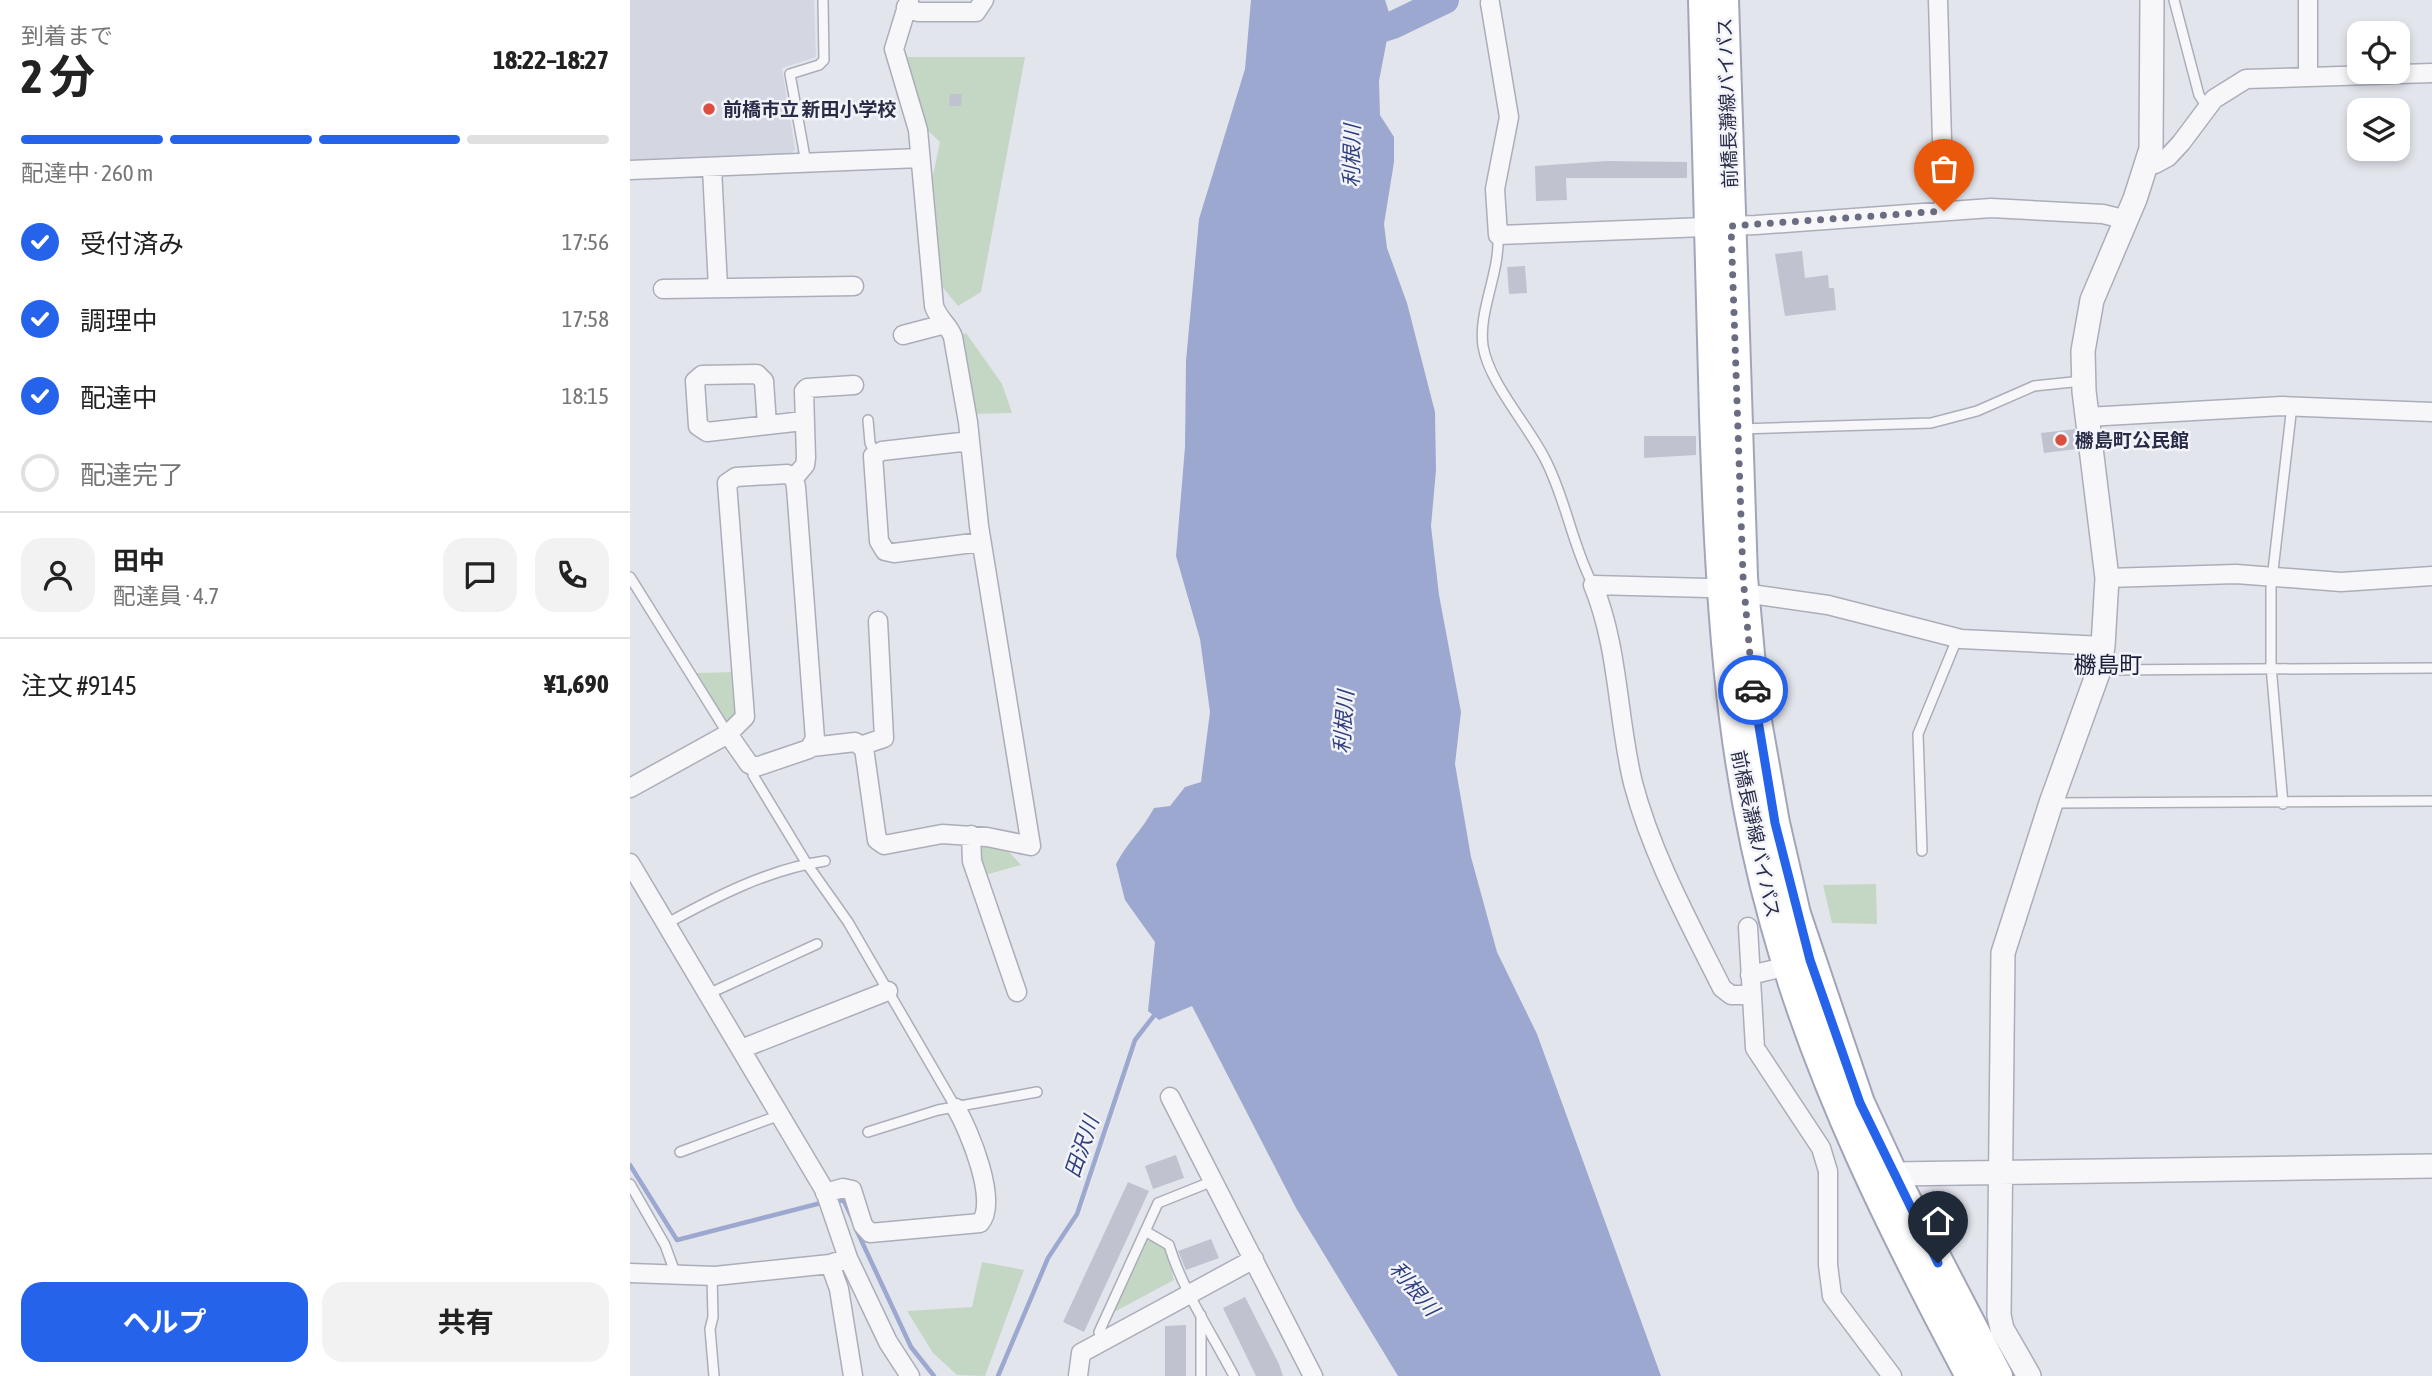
<!DOCTYPE html>
<html lang="ja">
<meta charset="utf-8">
<style>
body{margin:0;font-family:"Asap Condensed","Noto Sans JP",sans-serif;background:#f2f2f2;color:#222;height:100vh;display:flex;flex-direction:column;font-size:26px;white-space:nowrap}
*{box-sizing:border-box;margin:0}
p{font-size:23px;color:#767676}
.icon{flex:none;width:38px;height:38px;fill:none;stroke:currentColor;stroke-width:2;stroke-linecap:round;stroke-linejoin:round}
.map{position:relative;flex:1;overflow:hidden}
.drawer{display:flex;flex-direction:column;background:#fff;width:630px}
.drawer>*{flex:none}
.buttons{position:absolute;left:1717px;top:21px;display:grid;gap:14px}
.buttons a{display:grid;place-items:center;width:63px;height:63px;border-radius:14px;background:#fff;box-shadow:0 4px 10px #0003;font-size:35px}
.pin{position:absolute;display:grid;place-items:center;width:60px;height:60px;color:#fff;margin:-72px -30px;border-radius:50% 50% 50% 0;rotate:-45deg;box-shadow:0 0 7px #0007}
.pin .icon{rotate:45deg}
.courier{position:absolute;display:grid;place-items:center;width:70px;height:70px;margin:-35px;border:5px solid #2563eb;border-radius:50%;background:#fff;color:#222;box-shadow:0 2px 9px #0007}
.headline em{font-style:normal;font-weight:700}
.headline div{display:flex;flex-direction:column-reverse}
.headline{display:flex;align-items:center;justify-content:space-between;height:119px;padding:0 21px}
h1{font-size:46px;font-weight:700;line-height:52px}
.bar{display:grid;grid-template-columns:repeat(4,1fr);gap:10px 7px;align-content:center;height:84px;padding:0 21px}
.bar i{height:9px;border-radius:5px;background:#e0e0e0}
.bar .on{background:#2563eb}
.bar p{grid-column:span 4}
.line{display:flex;align-items:center;gap:18px;padding:0 21px;border-top:2px solid #e0e0e0}
.line div{flex:1}
.round{display:grid;place-items:center;flex:none;width:74px;height:74px;border-radius:21px;background:#f2f2f2}
ol{padding:0 21px;list-style:none}
li{display:flex;align-items:center;gap:21px;height:77px}
li p{margin-inline-start:auto}
li .icon{padding:7px;border-radius:50%;background:#2563eb;color:#fff;stroke-width:4}
li:last-child{color:#767676}
li i{width:38px;height:38px;border:4px solid #e0e0e0;border-radius:50%}
.action{display:flex;gap:14px;margin-top:auto;padding:14px 21px}
.action a{flex:1;height:80px;border-radius:21px;background:#2563eb;color:#fff;font-size:28px;font-weight:700;line-height:80px;text-align:center}
.action a+a{background:#f2f2f2;color:#222}
main{display:flex;flex:1;min-height:0}
.map>svg:first-child{display:block}
</style>
<main>
<section class="drawer">
<div class="headline"><div><h1>2 分</h1><p>到着まで</p></div><em>18:22–18:27</em></div>
<div class="bar"><i class="on"></i><i class="on"></i><i class="on"></i><i></i><p>配達中 · 260 m</p></div>
<ol>
<li><svg class="icon" aria-label="check" viewBox="0 0 24 24"><path d="M5 12l5 5 9-10"/></svg>受付済み<p>17:56</p></li>
<li><svg class="icon" aria-label="check" viewBox="0 0 24 24"><path d="M5 12l5 5 9-10"/></svg>調理中<p>17:58</p></li>
<li><svg class="icon" aria-label="check" viewBox="0 0 24 24"><path d="M5 12l5 5 9-10"/></svg>配達中<p>18:15</p></li>
<li><i></i>配達完了</li>
</ol>
<div class="line" style="height:126px"><a class="round"><svg class="icon" aria-label="person" viewBox="0 0 24 24"><circle cx="12" cy="8" r="4"/><path d="M4 21q1-7 8-7t8 7"/></svg></a><div><b>田中</b><p>配達員 · 4.7</p></div><a class="round"><svg class="icon" aria-label="chat" viewBox="0 0 24 24"><path d="M4 5h16v11H9l-5 4z"/></svg></a><a class="round"><svg class="icon" aria-label="phone" viewBox="0 0 24 24"><path d="M5 4h4l2 5-3 2q2 4 5 5l2-3 5 2v4C11 20 4 13 5 4z"/></svg></a></div>
<div class="line" style="height:91px"><div>注文 #9145</div><b>¥1,690</b></div>
<div class="action"><a>ヘルプ</a><a>共有</a></div>
</section>
<div class="map">
<svg width="1802" height="1376" viewBox="0 0 1802 1376">
<rect width="100%" height="100%" fill="#e3e5ec"/>
<!-- built -->
<path fill="#d4d7e2" d="M0,0H184L186,57L152,68L165,149L161,154L0,160Z"/>
<!-- green -->
<path fill="#c4d7c4" d="M270,57H395L351,292L328,306L310,284L300,189L310,142L292,125Z
M336,333L372,384L382,413L344,414L331,335Z
M106,672L108,707L105,716L96,720L66,673Z
M348,846L378,851L391,865L355,875Z
M1246,884L1247,924L1202,923L1193,885Z
M517,1238L536,1248L544,1280L484,1312Z
M352,1262L394,1270L355,1376L327,1375L303,1353L277,1311L342,1307Z"/>
<!-- water -->
<path fill="#9ca8cf" d="M621,0H755L763,25L758,34L749,81L750,115L764,137V162L754,224L757,248L777,303L805,412L806,470L801,526L809,595L831,712L825,764L841,857L867,952L907,1034L1031,1376H768L666,1208L562,1006L529,1020L518,1011L525,942L495,900L486,864C497,843 513,829 524,808L540,806L555,787L571,782L580,712L570,639L546,556L555,447L556,361L569,219L615,69Z"/>
<g fill="none" stroke-linecap="round" stroke-linejoin="round">
<!-- stream -->
<path stroke="#9ca8cf" stroke-width="4.5" d="M0,1165L47,1240L195,1202
M203,1200L214,1201L223,1220
M226,1229L281,1347L304,1376
M368,1376L418,1258L447,1214L505,1040L526,1013"/>
<!-- river -->
<path stroke="#9ca8cf" stroke-width="28" d="M728,36L763,25L815,0"/>
</g>
<!-- building -->
<path fill="#c0c2d0" d="M320,94H332L331,106H319Z
M977,161L1057,162V178H936L937,200L906,201L905,166Z
M1172,251L1175,278L1198,275L1199,288H1204L1206,310L1155,316L1145,254Z
M895,266L897,293L879,294L877,267Z
M1445,429L1447,449L1414,453L1411,433Z
M1014,436H1066V455L1014,458Z
M546,1155L554,1178L523,1189L515,1166Z
M498,1182L519,1191L454,1332L433,1322Z
M581,1239L589,1258L556,1270L548,1251Z
M615,1297L649,1364L653,1376H626L593,1308Z
M556,1325V1376H535V1326Z"/>
<g fill="none" stroke-linecap="round" stroke-linejoin="round">
<!-- service casing -->
<g stroke="#abaeba" stroke-width="12">
<path id="service" d="M1544,0L1569,95L1577,107
M176,163L160,74L189,65L194,60L193,0
M868,235C870,274 848,311 853,346C859,383 898,425 915,459C936,499 942,545 963,585
M238,420L240,443L245,454
M1110,429L1301,423L1347,411L1404,386L1452,381
M0,577L98,734
M1471,670L1802,668
M124,767L123,775L177,864L218,922L326,1108
M1423,803L1802,801
M1653,804L1641,666V588L1661,414L1660,406
M1292,851L1288,734L1327,639
M36,924C85,897 139,869 195,861
M78,994L187,944
M238,1132L308,1110L407,1092
M50,1152L150,1115
M0,1184L35,1245L46,1275
M515,1231L539,1245C553,1291 581,1332 604,1376
M82,1276L83,1317L80,1329L84,1376
M472,1341L469,1332L528,1203L583,1181
M571,1376V1315"/>
</g>
<!-- minor casing -->
<g stroke="#abaeba" stroke-width="21">
<path id="minor" d="M1308,0L1314,211
M1678,0V75
M860,3L879,117L865,189L868,235L1126,225L1361,208L1473,214L1497,220
M276,7L288,12H346L354,0
M1518,162L1525,164L1538,157L1551,143L1584,99L1616,79L1802,73
M82,168L88,288
M0,170L290,158
M33,289L224,286
M273,335L315,324
M1457,417L1652,406L1802,412
M137,425L134,381L127,374L72,375L65,381L68,426L77,432L173,421
M340,441L252,451L243,456L249,541L255,551L264,553L351,542
M164,478L175,465L176,458L174,391L177,388L224,385
M1477,578L1606,574L1711,582L1802,576
M230,746L254,738L248,621
M182,747L225,742L234,748L247,840L254,845L312,834L357,837L401,846L349,526L338,422L323,337C319,325 308,319 304,306L288,130L264,49L279,0
M0,788L98,734L115,717L97,483L106,477L157,474L164,478L166,487L185,739L179,749L126,767L119,764L98,734
M341,835L342,861L387,992
M0,863L195,1191L218,1258L258,1342L280,1376
M1118,927L1125,1048L1191,1148L1198,1171V1265L1202,1296L1262,1376
M1120,975L1167,964
M1120,995H1101L1092,988C1059,922 1022,855 1003,783C987,717 989,648 963,585L1078,588L1198,605L1331,639L1473,646
M111,1049L258,991
M540,1097L683,1376
M195,1193L213,1188L222,1190L233,1225L240,1233L350,1223C369,1202 339,1130 326,1108
M200,1264L209,1289L223,1376
M0,1273L85,1276L200,1264L218,1258
M448,1376L451,1353L624,1259"/>
</g>
<!-- tertiary casing -->
<g stroke="#abaeba" stroke-width="26">
<path id="tertiary" d="M1263,1174L1802,1166
M1399,1376L1372,1329L1369,1315L1373,953L1421,803L1469,670L1473,646L1477,578L1454,391L1453,351L1462,300L1505,199L1521,149L1522,0"/>
</g>
<!-- primary casing -->
<g stroke="#a1a5b9" stroke-width="32">
<path id="primary" d="M1073,0C1076,138 1080,276 1084,415C1090,590 1097,754 1145,924C1189,1084 1263,1231 1340,1376
M1094,0L1113,577L1125,710L1145,823L1166,914L1230,1103L1263,1174L1368,1376"/>
</g>
<!-- service -->
<use href="#service" stroke="#f7f7fa" stroke-width="9"/>
<!-- minor -->
<use href="#minor" stroke="#f7f7fa" stroke-width="18"/>
<!-- tertiary -->
<use href="#tertiary" stroke="#f7f7fa" stroke-width="23"/>
<!-- primary -->
<use href="#primary" stroke="#fff" stroke-width="28"/>
</g>
<g fill="none" stroke-linecap="round" stroke-linejoin="round">
<!-- done -->
<path stroke="#6a6d81" stroke-width="7" stroke-dasharray="0 12.6" d="M1123,690L1113,576L1101,226L1314,211"/>
<!-- route -->
<path stroke="#2563eb" stroke-width="9" d="M1123,690L1145,823L1180,960L1230,1103L1308,1263"/>
</g>
<!-- markers -->
<g fill="#da4f3f" stroke="#f3f4f9" stroke-width="2.5">
<circle cx="79" cy="109" r="7"/>
<circle cx="1431" cy="440" r="7"/>
</g>
<g text-anchor="middle" stroke-width="5" stroke-linejoin="round" paint-order="stroke">
<!-- street labels -->
<g font-size="19" fill="#292c47" stroke="#f3f4f9">
<text transform="translate(1097 103) rotate(-92)" y="7">前橋長瀞線バイパス</text>
<text transform="translate(1126 834) rotate(78)" y="7">前橋長瀞線バイパス</text>
</g>
<!-- poi labels -->
<g font-size="19" font-weight="bold" fill="#292c47" stroke="#f3f4f9" text-anchor="start">
<text x="93" y="116">前橋市立 新田小学校</text>
<text x="1445" y="447">橳島町公民館</text>
</g>
<!-- water labels -->
<g font-size="21" font-style="italic" fill="#2f3f7f" stroke="#f3f4f9">
<text transform="translate(722 156) rotate(-89)" y="7">利根川</text>
<text transform="translate(714 722) rotate(-86)" y="7">利根川</text>
<text transform="translate(452 1147) rotate(-71)" y="7">田沢川</text>
<text transform="translate(784 1289) rotate(50)" y="7">利根川</text>
</g>
<!-- quarter labels -->
<g font-size="23" fill="#1b1e38" stroke="#f3f4f9">
<text x="1478" y="673">橳島町</text>
</g>
</g>
</svg>
<div class="buttons">
<a><svg class="icon" aria-label="locate" viewBox="0 0 24 24"><circle cx="12" cy="12" r="6"/><path d="M12 2v4M12 18v4M2 12h4M18 12h4"/></svg></a>
<a><svg class="icon" aria-label="layers" viewBox="0 0 24 24"><path d="M12 4l9 5-9 5-9-5zM3 14l9 5 9-5"/></svg></a>
</div>
<div class="pin" style="left:1314px;top:211px;background:#ea580c"><svg class="icon" aria-label="bag" viewBox="0 0 24 24"><path d="M5 8h14l-1 12H6zM9 8a3 3 0 0 1 6 0"/></svg></div>
<div class="pin" style="left:1308px;top:1263px;background:#1f2937"><svg class="icon" aria-label="home" viewBox="0 0 24 24"><path d="M3 11l9-7 9 7M6 9v11h12V9"/></svg></div>
<div class="courier" style="left:1123px;top:690px"><svg class="icon" aria-label="car" viewBox="0 0 24 24"><path d="M5 17H2v-5l4-1 3-4h7l3 4 3 1v5h-3M9 17h6M6 11h13"/><circle cx="7" cy="17" r="2"/><circle cx="17" cy="17" r="2"/></svg></div>
</div>
</main>
